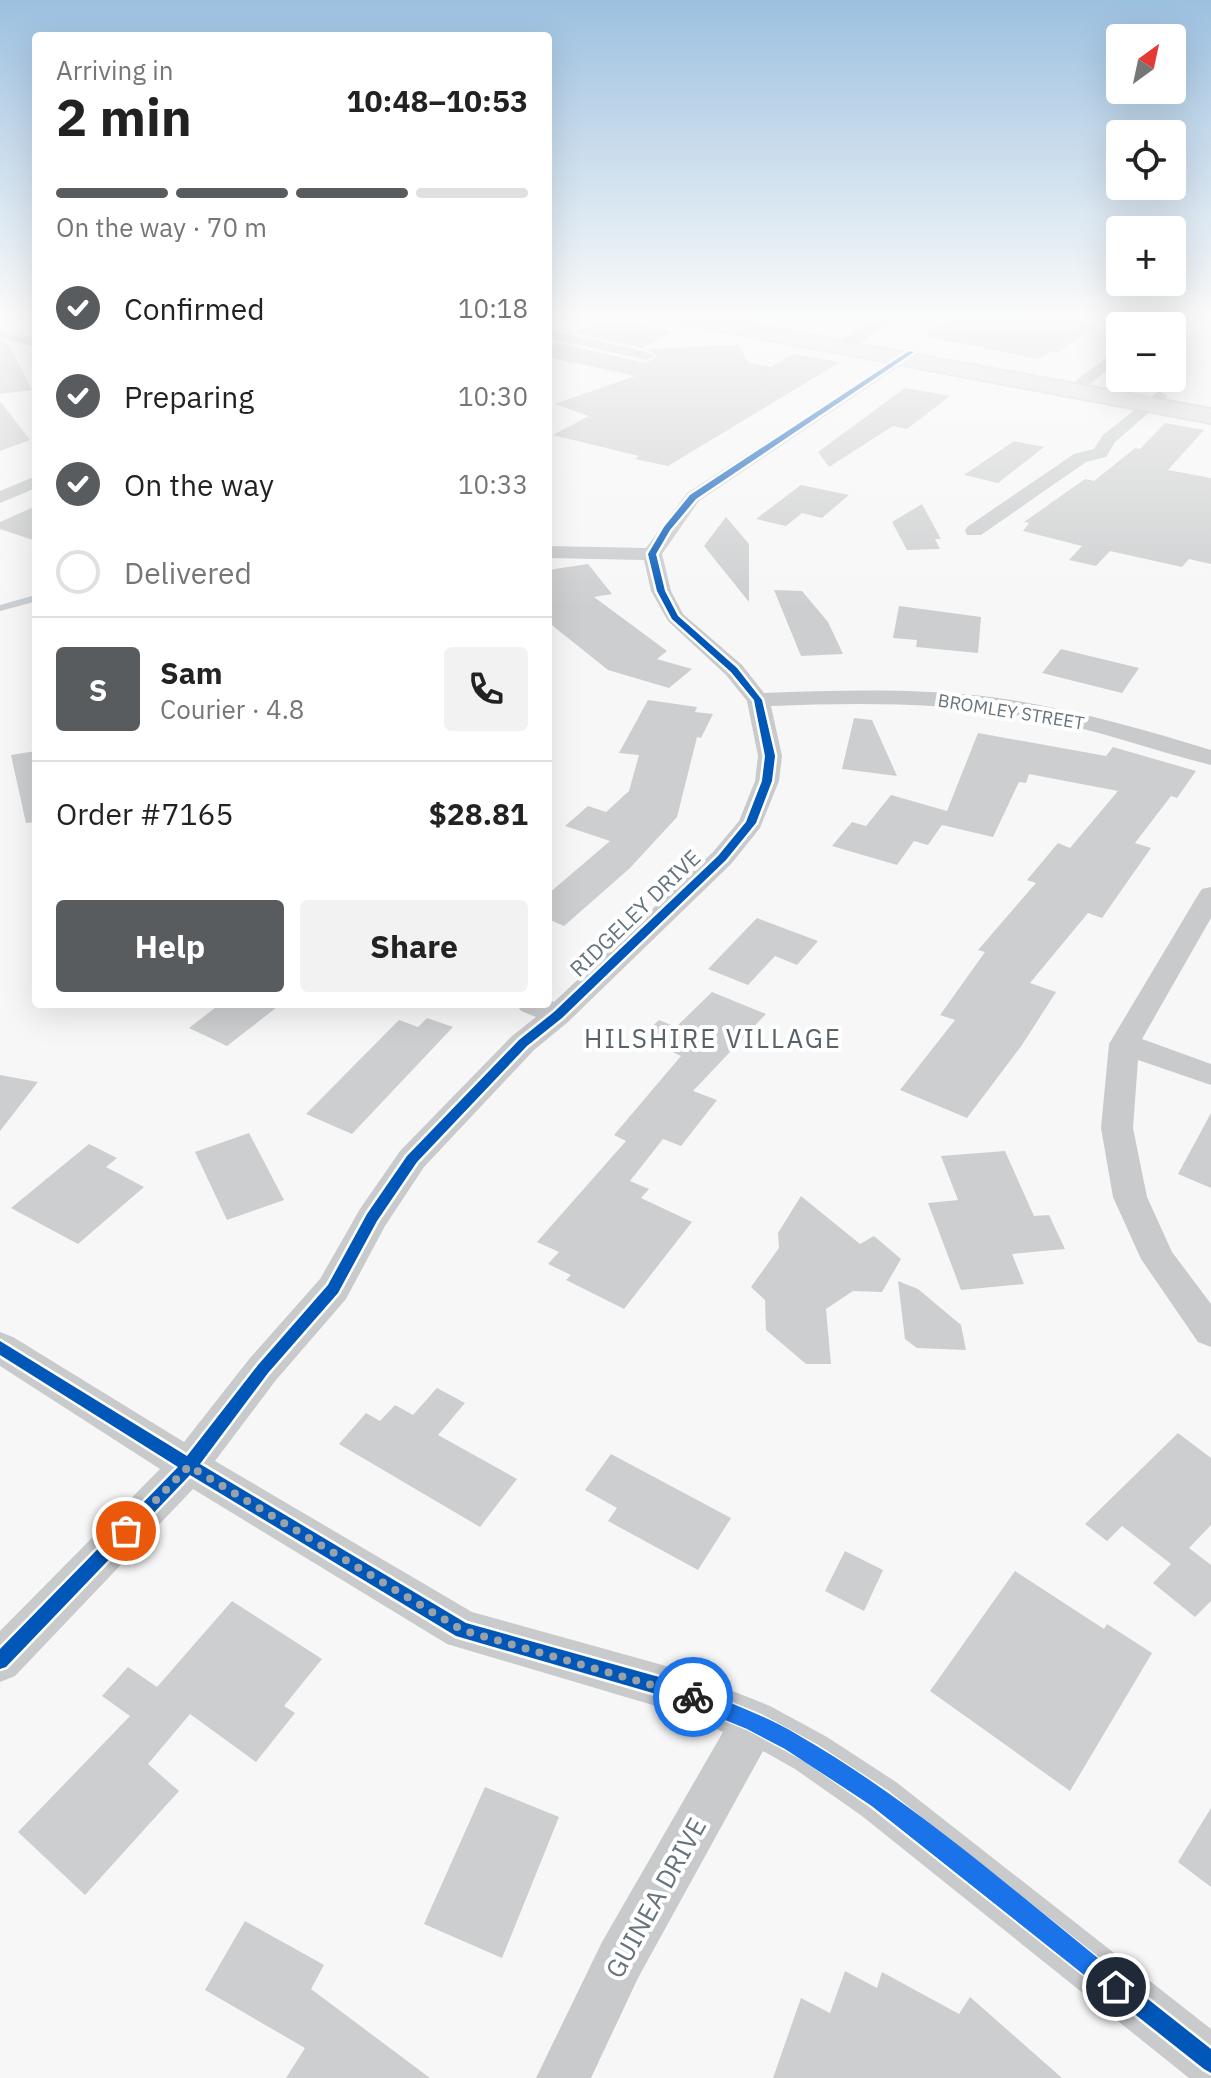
<!DOCTYPE html>
<meta charset="utf-8">
<style>
body{margin:0;font-family:"IBM Plex Sans",sans-serif;background:#f2f2f2;color:#222;height:100vh;display:flex;flex-direction:column;font-size:30px;white-space:nowrap}
*{box-sizing:border-box;margin:0}
p{font-size:26px;color:#767676}
.icon{flex:none;width:44px;height:44px;fill:none;stroke:currentColor;stroke-width:2;stroke-linecap:round;stroke-linejoin:round}
.map{position:relative;flex:1;overflow:hidden}
.sheet{position:absolute;left:32px;top:32px;width:520px;height:976px;display:flex;flex-direction:column;background:#fff;border-radius:8px;box-shadow:0 8px 32px #0002}
.sheet>*{flex:none}
.needle{width:52px;rotate:33deg}
.tools{position:absolute;left:1106px;top:24px;display:grid;gap:16px}
.tools a{display:grid;place-items:center;width:80px;height:80px;border-radius:8px;background:#fff;box-shadow:0 8px 32px #0002;font-size:40px}
.pin{position:absolute;display:grid;place-items:center;width:68px;height:68px;color:#fff;margin:-34px;border:4px solid #fff;border-radius:50%;box-shadow:0 2px 8px #0007}
.courier{position:absolute;display:grid;place-items:center;width:80px;height:80px;margin:-40px;border:6px solid #1a73e8;border-radius:50%;background:#fff;color:#222;box-shadow:0 2px 10px #0007}
.head em{font-style:normal;font-weight:700}
.head div{display:flex;flex-direction:column-reverse}
.head{display:flex;align-items:center;justify-content:space-between;height:136px;padding:0 24px}
h1{font-size:52px;font-weight:700;line-height:60px}
.bar{display:grid;grid-template-columns:repeat(4,1fr);gap:12px 8px;align-content:center;height:96px;padding:0 24px}
.bar i{height:10px;border-radius:6px;background:#e0e0e0}
.bar .selected{background:#585c5e}
.bar p{grid-column:span 4}
.line{display:flex;align-items:center;gap:20px;padding:0 24px;border-top:2px solid #e0e0e0}
.line div{flex:1}
.round{display:grid;place-items:center;flex:none;width:84px;height:84px;border-radius:8px;background:#f2f2f2}
ol{padding:0 24px;list-style:none}
li{display:flex;align-items:center;gap:24px;height:88px}
li p{margin-inline-start:auto}
li .icon{padding:8px;border-radius:50%;background:#585c5e;color:#fff;stroke-width:4}
li:last-child{color:#767676}
li i{width:44px;height:44px;border:4px solid #e0e0e0;border-radius:50%}
.action{display:flex;gap:16px;margin-top:auto;padding:16px 24px}
.action a{flex:1;height:92px;border-radius:8px;background:#585c5e;color:#fff;font-size:32px;font-weight:700;line-height:92px;text-align:center}
.action a+a{background:#f2f2f2;color:#222}
.map>svg:first-child{display:block}
</style>
<div class="map">
<svg width="1211" height="2078" viewBox="0 0 1211 2078">
<rect width="100%" height="100%" fill="#f7f7f7"/>
<g fill="none" stroke-linecap="round" stroke-linejoin="round">
<!-- stream -->
<path stroke="#cad1d4" stroke-width="6" d="M0,608L36,598"/>
</g>
<!-- building -->
<path fill="#cdcecf" d="M953,318H1101L1094,323L1098,324L1058,353L1050,352L1039,359L924,336Z
M613,322H623L673,332L642,348L576,333L597,323Z
M0,341L8,343L32,390L0,394Z
M557,343L646,363L657,357L648,349L738,345L749,363L771,367L793,354L840,362L668,466L635,459L639,456L553,435L589,416L555,404L635,376L548,357V347Z
M905,388L950,396L907,429L893,426L829,467L818,452Z
M0,401L30,440L0,451Z
M1165,423L1204,430L1168,470L1211,478V564L1189,559L1182,567L1110,551L1096,566L1069,560L1082,546L1023,531L1029,523L1024,522L1085,479L1094,481L1135,448L1140,449Z
M1014,441L1044,447L998,483L964,475Z
M801,485L849,495L822,518L802,513L786,526L756,519Z
M922,504L941,539H935L940,549L907,550L892,522Z
M36,506V541L0,529V522Z
M726,517L749,544V602L704,546Z
M588,564L612,594L594,597L667,651L657,659L692,669L669,688L608,670L548,622V570Z
M774,590L802,591L828,622L843,654L801,656Z
M899,606L981,617L978,653L916,647L917,640L893,638Z
M1061,649L1139,668L1122,693L1042,673Z
M648,700L697,707L695,712L713,714L701,738L697,737L677,817L630,868L564,926L548,919V894L610,841L565,826L588,806L606,812L629,791L639,755L619,753Z
M854,718L872,720L897,776L842,769Z
M978,733L1106,756L1113,747L1196,771L1177,798L1171,796L1135,843L1151,848L1102,918L1088,913L1030,983L1056,992L1022,1045L967,1118L900,1090L955,1020L940,1015L985,952L978,950L1036,883L1027,880L1058,843L1070,848L1118,791L1029,774L1026,783L1019,782L993,837L942,825L928,845L914,841L897,865L832,846L852,822L866,826L891,795L947,811Z
M36,751V822L26,823L11,755Z
M757,918L818,941L797,965L775,956L748,985L708,969Z
M712,992L766,1014L693,1091L717,1100L681,1146L663,1139L630,1181L649,1189L641,1198L692,1222L624,1309L566,1280L571,1275L548,1264L559,1252L537,1242L626,1141L614,1135L681,1056L641,1037L659,1020L676,1027Z
M220,1004H281L227,1046L189,1028Z
M427,1018L453,1027L352,1134L306,1114L399,1020L418,1027Z
M0,1075L38,1082L0,1131Z
M1211,1113V1188L1178,1174Z
M249,1133L284,1200L227,1220L195,1152Z
M89,1144L117,1158L106,1167L144,1187L78,1244L11,1208Z
M1005,1151L1034,1216L1049,1215L1065,1249L1012,1254L1024,1284L961,1290L928,1203L958,1200L941,1156Z
M801,1196L860,1244L874,1236L901,1259L882,1292L853,1291L826,1309L831,1364H806L766,1330L765,1300L751,1287L779,1248L778,1233Z
M898,1281L918,1289L961,1325L966,1350L917,1348L905,1339Z
M437,1388L465,1403L438,1435L517,1479L480,1527L339,1444L366,1413L380,1421L395,1405L413,1415Z
M1178,1433L1211,1458V1525L1189,1548L1211,1565V1601L1195,1617L1153,1583L1171,1564L1122,1526L1107,1541L1085,1524Z
M611,1454L731,1518L698,1570L608,1521L617,1508L585,1490Z
M845,1551L883,1570L864,1611L825,1591Z
M1015,1571L1104,1629L1107,1624L1152,1653L1070,1791L930,1691Z
M232,1601L322,1659L284,1706L295,1713L256,1762L190,1714L148,1764L179,1791L85,1895L18,1832L130,1716L102,1696L128,1667L157,1687Z
M485,1787L559,1817L502,1958L424,1924Z
M1211,1808V1887L1178,1862Z
M245,1921L324,1965L311,1989L430,2078H286L305,2048L205,1990Z
M845,1971L877,1988L882,1972L959,2014L970,1997L1062,2078H773L801,1998L830,2013Z"/>
<g fill="none" stroke-linecap="round" stroke-linejoin="round">
<!-- secondary casing -->
<g stroke="#d2d3d4" stroke-width="4">
<path id="secondary" d="M675,318H716L1211,409V423L685,324Z"/>
</g>
<!-- minor -->
<path fill="#c8cacb" fill-rule="evenodd" d="M1151,318H1167L1159,326H1143Z
M0,330L36,339V347L0,338Z
M548,330L647,352L654,356L647,360L548,338Z
M1120,347V359L1080,393H1068V387Z
M911,348L916,349V355L699,501L662,554L671,591L683,614L742,665L764,693C840,690 915,688 991,697C1066,707 1139,728 1211,750V765C1159,752 1110,734 1057,723C963,702 867,702 771,706L782,756L779,781L760,828L731,864L568,1022L534,1050L424,1167L385,1226L346,1299L276,1380L215,1461L472,1612L677,1669L770,1706L827,1737L896,1782L1211,2029V2078H1189L862,1816L795,1769L763,1751L638,1978L591,2078H536L602,1942L723,1732L676,1712L447,1644L193,1489L15,1676L0,1682V1631L160,1469L0,1366V1332L13,1337L184,1442L250,1358L320,1279L360,1209L400,1151L512,1036L536,1017L521,1011L516,1004H548V1000L554,1002L713,852L739,821L755,781L758,756L747,701L726,675L668,621L651,591L644,560L548,558V546L646,548L687,493Z
M1159,391L1167,396L1165,399L1115,442L1106,457L1086,462L981,535H967L965,531L967,527L1074,454L1094,449L1103,435Z
M36,476V488L0,503V491Z
M1211,887V918L1142,1039L1211,1064V1085L1138,1060L1133,1128L1147,1197L1172,1252L1211,1304V1347L1198,1342L1141,1259L1113,1197L1101,1128L1109,1044L1198,895L1202,889Z"/>
<!-- tertiary -->
<path fill="#c8cacb" fill-rule="evenodd" d="M876,318H898L846,351H832L830,347Z"/>
<!-- secondary -->
<use href="#secondary" fill="#dededf" fill-rule="evenodd"/>
<!-- cycleway casing -->
<g stroke="#fff" stroke-width="5">
<path id="cycleway" d="M909,351L914,352L696,499L670,530L656,554L665,591L678,616L737,668L762,700L775,756L772,781L756,823L726,860L562,1018L527,1046L417,1162L377,1221L338,1293L268,1373L200,1464L466,1623L677,1682L760,1716L817,1747L886,1792L1211,2049V2073L1204,2069L872,1806L805,1759L748,1728L677,1700L456,1636L190,1475L6,1667L0,1669V1649L178,1467L0,1355V1341L187,1456L258,1365L328,1285L367,1214L407,1156L519,1040L554,1012L718,856L746,822L762,781L765,756L754,700L731,672L672,619L657,591L648,554L664,527L690,495Z"/>
</g>
<!-- cycleway -->
<use href="#cycleway" fill="#0057b8" fill-rule="evenodd"/>
</g>
<!-- sky -->
<linearGradient id="sky" x2="0" y2="1"><stop stop-color="#9cc0e0"/><stop offset="0.52" stop-color="#fbfbfb"/><stop offset="1" stop-color="#fbfbfb" stop-opacity="0"/></linearGradient>
<rect width="1211" height="609" fill="url(#sky)"/>
<!-- route -->
<path fill="#1a73e8" d="M693,1688C728,1702 764,1715 798,1735C915,1802 1018,1895 1124,1979L1127,1987L1124,1994L1116,1998L1108,1994L872,1806L785,1749L747,1729L686,1704L683,1697L686,1691Z"/>
<g fill="none" stroke-linecap="round" stroke-linejoin="round">
<!-- done -->
<path stroke="#99a2a8" stroke-width="8" stroke-dasharray="0 14.4" d="M126,1531L189,1466L462,1630L693,1697"/>
</g>
<g text-anchor="middle" stroke-width="8" stroke-linejoin="round" paint-order="stroke">
<!-- far-street labels -->
<g font-size="18" fill="#66747d" stroke="#fff">
<text transform="translate(1011 712) rotate(9)" y="6">BROMLEY STREET</text>
</g>
<!-- street labels -->
<g font-size="22" fill="#66747d" stroke="#fff">
<text transform="translate(635 913) rotate(-44)" y="8">RIDGELEY DRIVE</text>
</g>
<!-- quarter labels -->
<g font-size="26" letter-spacing="2" fill="#586269" stroke="#fff">
<text x="713" y="1048">HILSHIRE VILLAGE</text>
</g>
<!-- near-street labels -->
<g font-size="26" fill="#66747d" stroke="#fff">
<text transform="translate(656 1898) rotate(-61)" y="9">GUINEA DRIVE</text>
</g>
</g>
</svg>
<div class="tools">
<a><svg class="needle" viewBox="-14 -14 28 28"><path d="M0-13l5 13h-10z" fill="#e53935"/><path d="M0 13l5-13h-10z" fill="#767676"/></svg></a>
<a><svg class="icon" aria-label="locate" viewBox="0 0 24 24"><circle cx="12" cy="12" r="6"/><path d="M12 2v4M12 18v4M2 12h4M18 12h4"/></svg></a>
<a>+</a>
<a>−</a>
</div>
<div class="pin" style="left:126px;top:1531px;background:#ea580c"><svg class="icon" aria-label="bag" viewBox="0 0 24 24"><path d="M5 8h14l-1 12H6zM9 8a3 3 0 0 1 6 0"/></svg></div>
<div class="pin" style="left:1116px;top:1987px;background:#1f2937"><svg class="icon" aria-label="home" viewBox="0 0 24 24"><path d="M3 11l9-7 9 7M6 9v11h12V9"/></svg></div>
<div class="courier" style="left:693px;top:1697px"><svg class="icon" aria-label="bike" viewBox="0 0 24 24"><circle cx="6" cy="16" r="4"/><circle cx="18" cy="16" r="4"/><path d="M6 16l4-8h5l3 8M10 8l3 8H6M13 5h3"/></svg></div>
<section class="sheet">
<div class="head"><div><h1>2 min</h1><p>Arriving in</p></div><em>10:48–10:53</em></div>
<div class="bar"><i class="selected"></i><i class="selected"></i><i class="selected"></i><i></i><p>On the way · 70 m</p></div>
<ol>
<li><svg class="icon" aria-label="check" viewBox="0 0 24 24"><path d="M5 12l5 5 9-10"/></svg>Confirmed<p>10:18</p></li>
<li><svg class="icon" aria-label="check" viewBox="0 0 24 24"><path d="M5 12l5 5 9-10"/></svg>Preparing<p>10:30</p></li>
<li><svg class="icon" aria-label="check" viewBox="0 0 24 24"><path d="M5 12l5 5 9-10"/></svg>On the way<p>10:33</p></li>
<li><i></i>Delivered</li>
</ol>
<div class="line" style="height:144px"><b class="round" style="background:#585c5e;color:#fff">S</b><div><b>Sam</b><p>Courier · 4.8</p></div><a class="round"><svg class="icon" aria-label="phone" viewBox="0 0 24 24"><path d="M5 4h4l2 5-3 2q2 4 5 5l2-3 5 2v4C11 20 4 13 5 4z"/></svg></a></div>
<div class="line" style="height:104px"><div>Order #7165</div><b>$28.81</b></div>
<div class="action"><a>Help</a><a>Share</a></div>
</section>
</div>
